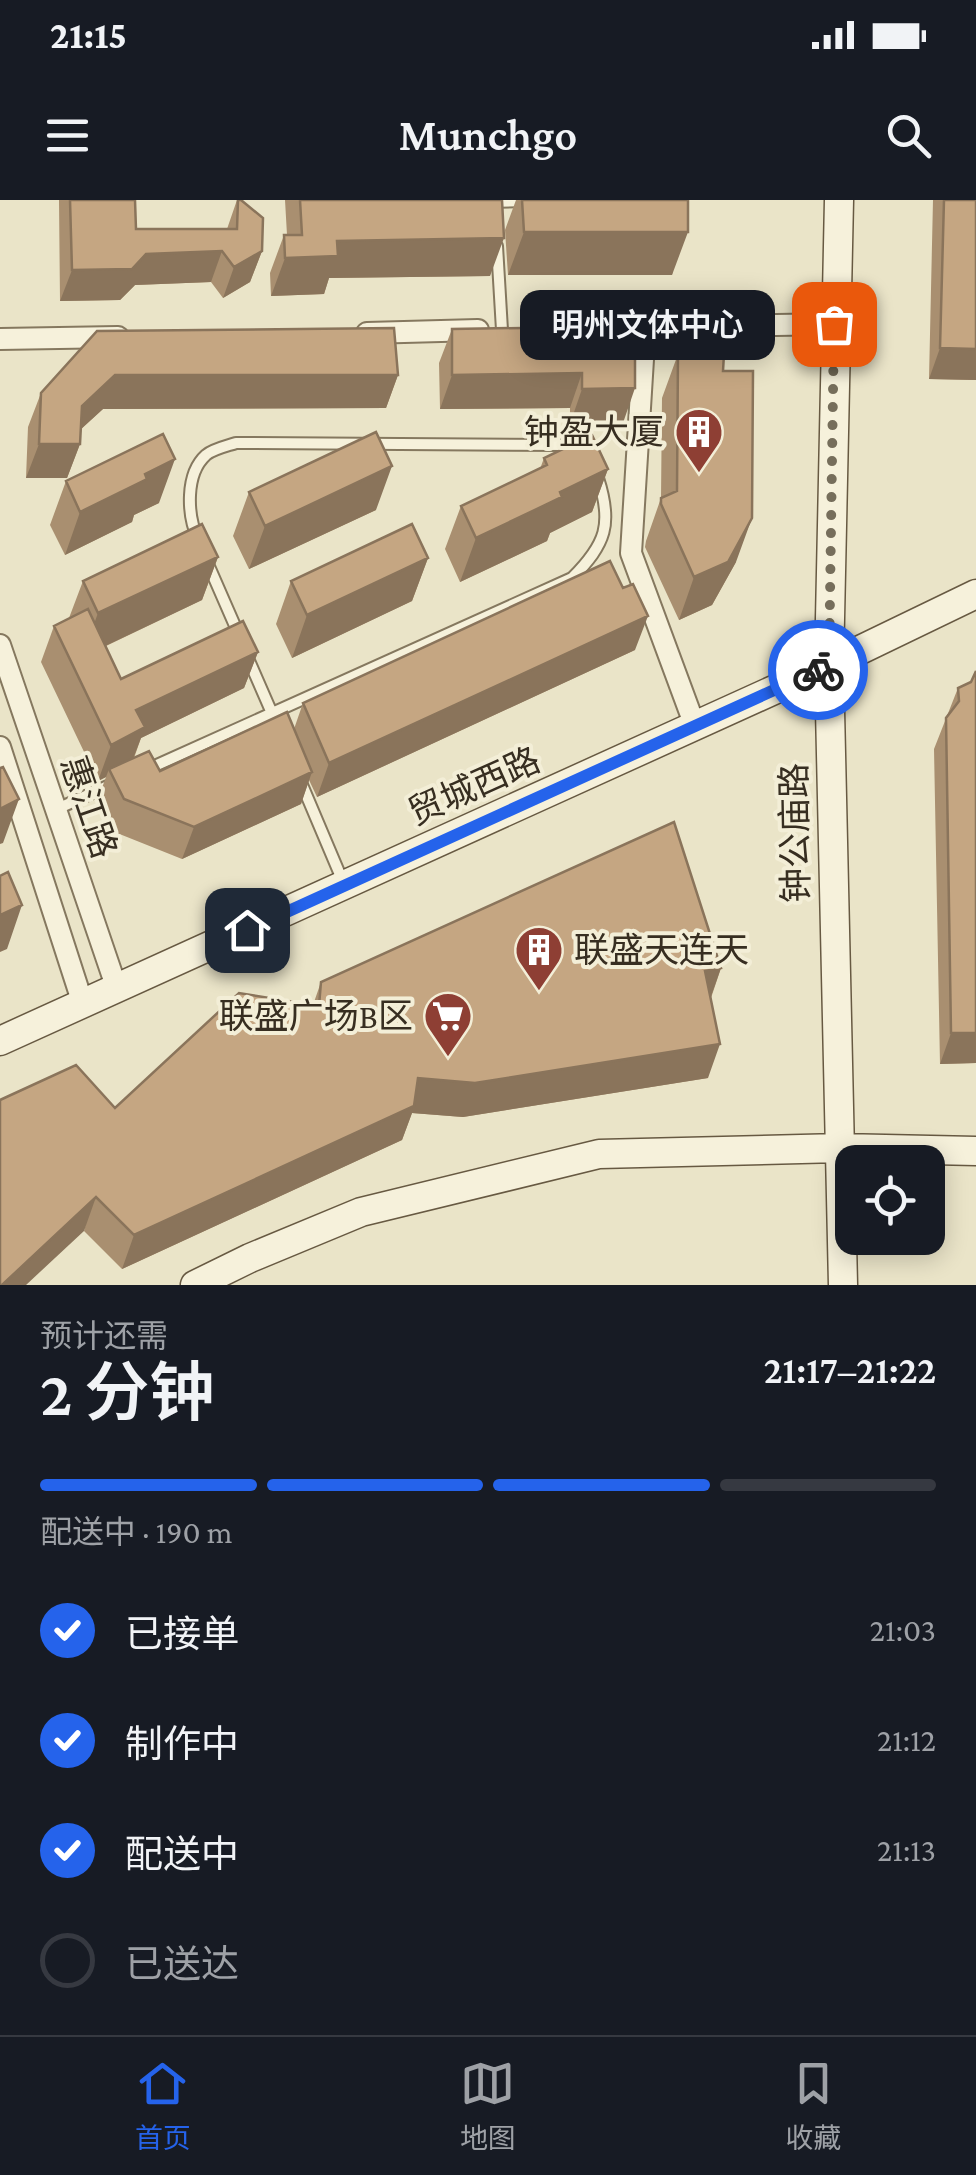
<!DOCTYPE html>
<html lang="zh">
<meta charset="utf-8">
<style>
body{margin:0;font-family:"Crimson Pro","Noto Sans SC",serif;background:#20242c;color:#f1f3f6;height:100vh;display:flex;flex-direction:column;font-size:38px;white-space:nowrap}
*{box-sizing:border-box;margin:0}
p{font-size:32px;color:#9ea1a6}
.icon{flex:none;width:55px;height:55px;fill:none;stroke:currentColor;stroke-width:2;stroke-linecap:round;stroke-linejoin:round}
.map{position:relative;height:1085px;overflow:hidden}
.panel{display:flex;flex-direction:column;background:#171b24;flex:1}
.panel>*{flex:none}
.tools{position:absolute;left:835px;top:945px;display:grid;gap:20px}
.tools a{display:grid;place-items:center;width:110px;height:110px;border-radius:20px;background:#171b24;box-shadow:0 5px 25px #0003;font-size:50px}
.pin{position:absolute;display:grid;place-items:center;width:85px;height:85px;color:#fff;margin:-42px;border-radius:20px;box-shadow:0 5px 15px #0006}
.courier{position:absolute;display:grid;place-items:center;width:100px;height:100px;margin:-50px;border:8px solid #2563eb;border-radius:50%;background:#fff;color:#222;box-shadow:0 2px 12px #0007}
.bubble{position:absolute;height:70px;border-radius:20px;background:#171b24;box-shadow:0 5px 25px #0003;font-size:32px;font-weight:600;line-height:70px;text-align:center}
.overview em{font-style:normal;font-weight:600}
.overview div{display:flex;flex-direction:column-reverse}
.overview{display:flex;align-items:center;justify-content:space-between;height:170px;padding:0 40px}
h1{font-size:65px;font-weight:600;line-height:75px}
.bar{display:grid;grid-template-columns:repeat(4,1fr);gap:15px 10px;align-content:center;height:120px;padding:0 40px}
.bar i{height:12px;border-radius:8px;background:#363941}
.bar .active{background:#2563eb}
.bar p{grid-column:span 4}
ol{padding:0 40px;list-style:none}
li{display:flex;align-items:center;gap:30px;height:110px}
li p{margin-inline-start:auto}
li .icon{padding:10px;border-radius:50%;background:#2563eb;color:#fff;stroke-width:4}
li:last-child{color:#9ea1a6}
li i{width:55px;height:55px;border:5px solid #363941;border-radius:50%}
.status{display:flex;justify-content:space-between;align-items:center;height:70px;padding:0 50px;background:#171b24;direction:ltr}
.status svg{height:28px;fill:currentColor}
header{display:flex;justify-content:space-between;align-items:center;height:130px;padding:0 40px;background:#171b24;font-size:45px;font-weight:600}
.tab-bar{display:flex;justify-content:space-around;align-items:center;height:140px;border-top:2px solid #363941;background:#171b24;font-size:28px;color:#9ea1a6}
.tab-bar a{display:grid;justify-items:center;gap:5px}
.tab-bar .active{color:#2563eb}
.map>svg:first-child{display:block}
</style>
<div class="status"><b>21:15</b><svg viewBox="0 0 49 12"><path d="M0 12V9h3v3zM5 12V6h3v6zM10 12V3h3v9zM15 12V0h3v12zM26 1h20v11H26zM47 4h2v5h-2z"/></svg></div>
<header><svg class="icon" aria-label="menu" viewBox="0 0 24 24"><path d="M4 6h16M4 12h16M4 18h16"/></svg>Munchgo<svg class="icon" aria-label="search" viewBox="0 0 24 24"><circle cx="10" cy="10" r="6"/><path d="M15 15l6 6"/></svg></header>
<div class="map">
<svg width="976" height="1085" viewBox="0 0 976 1085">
<rect width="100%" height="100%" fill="#eae4c8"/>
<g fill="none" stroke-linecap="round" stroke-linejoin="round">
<!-- lane casing -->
<g stroke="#85785f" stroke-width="14">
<path id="lane" d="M489,2L527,1
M497,46L502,130
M198,339C187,315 185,274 206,255C213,249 227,246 236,243L567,245L579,254
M208,364L239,435
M247,456L278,527
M148,569L572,378C606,344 613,324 598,278
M300,580L344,684
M57,609L110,585"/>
</g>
<!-- street casing -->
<g stroke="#85785f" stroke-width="24">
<path id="street" d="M645,127L631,353L695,526
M557,129L834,124
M367,133L478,130
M0,139L118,137
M0,445L117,789
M0,547L83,804"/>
</g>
<!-- secondary casing -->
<g stroke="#675942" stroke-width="31">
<path id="secondary" d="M839,0L829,465L843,1085
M0,841L829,465L976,394
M195,1085L250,1058L361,1012L599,954L840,948L976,951"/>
</g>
<!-- lane -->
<use href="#lane" stroke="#f6f1db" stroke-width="10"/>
<!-- street -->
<use href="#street" stroke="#f6f1db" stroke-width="20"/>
<!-- secondary -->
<use href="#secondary" stroke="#f6f1db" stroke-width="28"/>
</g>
<!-- wall -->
<path fill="#a98f70" d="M59,0H135L136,29H227L237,0H241L262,51L250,82L223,98L211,82L135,85L120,100L60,101Z
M285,0H502L490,76L329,78L324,94L271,96L270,73L284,35H287Z
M516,0H688L672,75H508L505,30Z
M933,0H976V180L929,179Z
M452,129L583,136L623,223L570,224V208L440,209L439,163Z
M678,154L723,171L736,362L712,405L679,420L645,347L646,341L661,298L662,198Z
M398,175L386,208L103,209L80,230V244L67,278H26L28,227L41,193Z
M544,258L608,269L592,312L550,333L547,341L460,382L445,349L461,306L540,269Z
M66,281L159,303L134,315L132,322L65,355L50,325Z
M249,292L376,310L249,369L233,336Z
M218,357L202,400L106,446L121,479L258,452L244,488L141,538L134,558L160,571L294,529L303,503L635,450L317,597L309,580L301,604L182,659L112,631L97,601L106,577L98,581L41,462L54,426L69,418L83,381Z
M428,358L412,401L292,458L276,424L291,381Z
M976,471V863L940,864L934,549L958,488L971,482Z
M721,768L711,798L708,878L463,917L412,913L402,940L122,1069L84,1031L115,908L313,805L321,782Z"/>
<!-- shaded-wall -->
<path fill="#8a745b" d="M524,32H688L672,75H508Z
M504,38L490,76L329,78L324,94L271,96L285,58L337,41Z
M222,51L211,82L135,85L120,100L60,101L72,70L146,54Z
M262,51L250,82L223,98L234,67Z
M940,148L976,149V180L929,179Z
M582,173L570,208L440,209L452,175Z
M115,175H398L386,208L103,209L69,240L82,206Z
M635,188L623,223L570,224L582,189Z
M39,244H80L67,278H26Z
M175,259L159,303L134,315L132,322L65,355L80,312L145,274Z
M392,266L376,310L249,369L265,326Z
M608,269L592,312L550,333L547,341L460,382L476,338L560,292Z
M752,318L736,362L712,405L679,420L694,377Z
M218,357L202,400L82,457L98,413Z
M428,358L412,401L292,458L307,415Z
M648,416L635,450L317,597L329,563Z
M258,452L244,488L141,538L131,564L109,569L106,577L98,581L111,545L136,510Z
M312,572L301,604L182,659L194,627Z
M19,599L3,643L0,644V609Z
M22,705L7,749L0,752V715Z
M721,768L709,802L705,771Z
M951,833H976V863L940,864Z
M720,844L708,878L463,917L412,913L402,940L122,1069L134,1035L418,878Z
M96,997L84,1031L26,1085H2Z"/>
<!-- building -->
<path fill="#c5a682" stroke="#8a745b" stroke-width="2.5" d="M70,0H135L136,29H237L238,0H241L263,18L262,51L234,67L222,51L146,54L132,69L72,70Z
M300,0H502L504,38L337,41L338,56L285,58L284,35H302Z
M522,0H688V32H524Z
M944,0H976V149L940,148Z
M583,127V136H635V188L582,189V173L452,175V129Z
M394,128L398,175H115L82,206L80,244H39L41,193L97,131Z
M678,154H724L723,171H753L752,318L728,362L694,377L661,304V298L677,291Z
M376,232L392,266L265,326L249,292Z
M163,234L175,259L145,274L147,279L80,312L66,281Z
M592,235L608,269L560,292L562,297L476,338L461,306L547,265L544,258Z
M202,324L218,357L98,413L83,381Z
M412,324L428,358L307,415L291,381Z
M610,361L623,388L633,384L648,416L329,563L303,503Z
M88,409L121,479L243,421L258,452L136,510L145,527L111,545L54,426Z
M976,471V833H951L946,518L959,501L958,488L971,482Z
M287,512L312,572L194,627L124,599L109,569L149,551L160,571Z
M3,567L19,599L0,609V568Z
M674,622L721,768L705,771L720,844L475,883L418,878L414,906L134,1035L96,997L2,1085H0V900L76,865L115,908L239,793L319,806L321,782Z
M8,672L22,705L0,715V676Z"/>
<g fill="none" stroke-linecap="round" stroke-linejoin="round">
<!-- done -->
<path stroke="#766e5b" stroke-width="10" stroke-dasharray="0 18" d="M818,470L829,465L834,124"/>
<!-- route -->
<path stroke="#2563eb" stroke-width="12" d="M247,730L818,470"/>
</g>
<!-- icons -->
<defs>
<g id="building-pin" transform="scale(2.5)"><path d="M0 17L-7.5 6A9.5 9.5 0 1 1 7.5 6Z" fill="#8e3f34" stroke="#f3eed7"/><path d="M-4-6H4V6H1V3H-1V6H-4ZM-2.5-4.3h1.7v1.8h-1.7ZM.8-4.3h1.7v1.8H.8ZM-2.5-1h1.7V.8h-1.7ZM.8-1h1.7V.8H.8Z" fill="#fff"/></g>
<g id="supermarket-pin" transform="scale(2.5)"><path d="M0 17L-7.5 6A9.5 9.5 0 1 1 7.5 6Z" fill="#8e3f34" stroke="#f3eed7"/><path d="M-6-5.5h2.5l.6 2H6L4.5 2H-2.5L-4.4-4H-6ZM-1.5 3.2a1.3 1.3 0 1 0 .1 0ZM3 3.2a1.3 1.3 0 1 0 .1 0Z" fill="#fff"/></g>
</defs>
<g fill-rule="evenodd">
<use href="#building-pin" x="699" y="232"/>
<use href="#building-pin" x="539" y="750"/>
<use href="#supermarket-pin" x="448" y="816"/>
</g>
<g text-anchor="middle" stroke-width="8" stroke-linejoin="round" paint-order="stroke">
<!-- poi labels -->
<g font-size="35" fill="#372e21" stroke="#f3eed7" text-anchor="end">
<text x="664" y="244">钟盈大厦</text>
<text x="574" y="762" text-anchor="start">联盛天连天</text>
<text x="413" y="828">联盛广场B区</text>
</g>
<!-- street labels -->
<g font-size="35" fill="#372e21" stroke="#f3eed7">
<text transform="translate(474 586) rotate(-24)" y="12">贸城西路</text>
<text transform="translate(89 607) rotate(71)" y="12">惠江路</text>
<text transform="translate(795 633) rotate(-91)" y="12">钟公庙路</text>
</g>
</g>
</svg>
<div class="tools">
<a><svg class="icon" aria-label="locate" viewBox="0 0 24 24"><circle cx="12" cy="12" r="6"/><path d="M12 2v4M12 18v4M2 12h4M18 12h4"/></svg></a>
</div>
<div class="pin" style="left:834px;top:124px;background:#ea580c"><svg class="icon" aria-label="bag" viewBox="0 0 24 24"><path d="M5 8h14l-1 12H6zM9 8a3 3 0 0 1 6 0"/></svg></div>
<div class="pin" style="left:247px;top:730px;background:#1f2937"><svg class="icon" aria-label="home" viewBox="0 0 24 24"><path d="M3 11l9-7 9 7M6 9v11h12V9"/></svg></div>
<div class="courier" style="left:818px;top:470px"><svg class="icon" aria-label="bike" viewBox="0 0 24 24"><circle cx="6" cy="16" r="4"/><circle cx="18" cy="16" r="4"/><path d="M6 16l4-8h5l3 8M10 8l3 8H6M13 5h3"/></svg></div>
<div class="bubble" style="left:520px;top:90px;width:255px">明州文体中心</div>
</div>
<section class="panel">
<div class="overview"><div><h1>2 分钟</h1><p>预计还需</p></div><em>21:17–21:22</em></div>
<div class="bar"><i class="active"></i><i class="active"></i><i class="active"></i><i></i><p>配送中 · 190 m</p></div>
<ol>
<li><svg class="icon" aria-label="check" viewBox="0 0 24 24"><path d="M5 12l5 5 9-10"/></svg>已接单<p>21:03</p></li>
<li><svg class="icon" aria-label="check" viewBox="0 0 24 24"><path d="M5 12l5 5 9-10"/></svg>制作中<p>21:12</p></li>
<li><svg class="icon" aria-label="check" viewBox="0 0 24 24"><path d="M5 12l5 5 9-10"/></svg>配送中<p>21:13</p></li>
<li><i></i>已送达</li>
</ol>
</section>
<nav class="tab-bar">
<a class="active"><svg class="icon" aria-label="home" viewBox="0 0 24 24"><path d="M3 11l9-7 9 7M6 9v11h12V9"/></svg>首页</a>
<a><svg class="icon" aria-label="map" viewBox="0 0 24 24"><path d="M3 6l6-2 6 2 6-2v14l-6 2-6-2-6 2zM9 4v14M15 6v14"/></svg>地图</a>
<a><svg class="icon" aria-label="saved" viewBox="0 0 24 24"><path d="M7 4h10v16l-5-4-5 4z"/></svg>收藏</a>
</nav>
